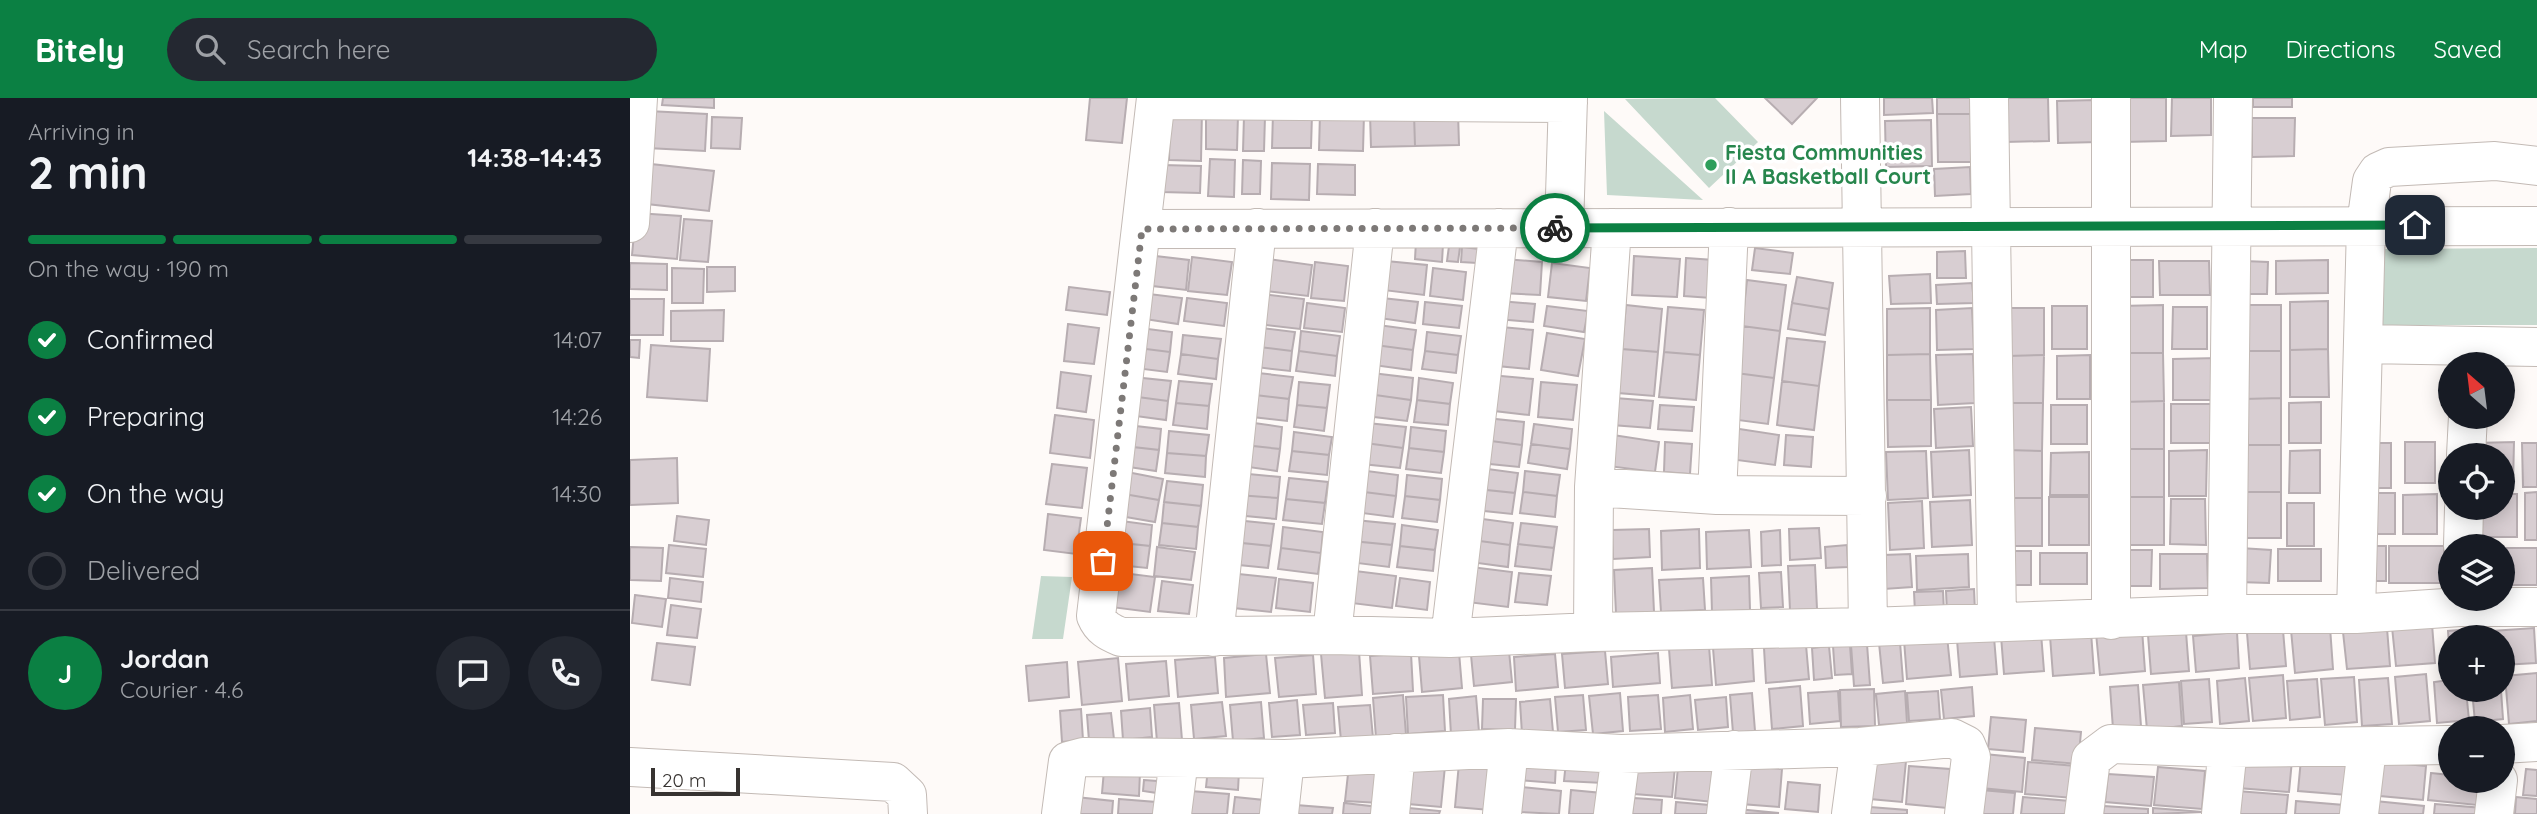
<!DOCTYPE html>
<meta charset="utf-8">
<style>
body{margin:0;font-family:Quicksand,sans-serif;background:#242831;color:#f1f3f6;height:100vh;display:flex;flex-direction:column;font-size:26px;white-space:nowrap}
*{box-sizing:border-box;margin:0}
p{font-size:23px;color:#9ea1a6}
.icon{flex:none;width:38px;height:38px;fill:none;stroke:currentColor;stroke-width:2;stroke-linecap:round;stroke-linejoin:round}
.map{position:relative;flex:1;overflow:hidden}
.details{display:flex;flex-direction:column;background:#171b24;width:630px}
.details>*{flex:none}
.needle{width:46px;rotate:332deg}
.controls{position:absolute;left:1808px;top:254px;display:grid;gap:14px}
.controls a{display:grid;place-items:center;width:77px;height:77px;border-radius:50%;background:#171b24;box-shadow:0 4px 18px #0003;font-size:35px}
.scale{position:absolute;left:21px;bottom:18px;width:89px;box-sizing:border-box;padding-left:7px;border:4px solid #373331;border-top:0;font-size:19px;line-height:24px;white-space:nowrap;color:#373331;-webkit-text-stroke:5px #fff;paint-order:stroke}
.pin{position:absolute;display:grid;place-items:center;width:60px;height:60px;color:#fff;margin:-30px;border-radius:14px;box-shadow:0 4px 10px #0006}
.courier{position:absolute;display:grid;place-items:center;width:70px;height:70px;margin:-35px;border:5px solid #0b8043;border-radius:50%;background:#fff;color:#222;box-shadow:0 2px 9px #0007}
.overview em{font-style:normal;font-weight:700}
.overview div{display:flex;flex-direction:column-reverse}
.overview{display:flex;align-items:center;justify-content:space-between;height:119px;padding:0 28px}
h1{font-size:46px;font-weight:700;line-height:52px}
.bar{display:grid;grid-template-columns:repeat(4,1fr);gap:10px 7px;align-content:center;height:84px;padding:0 28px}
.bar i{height:9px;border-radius:5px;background:#363941}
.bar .selected{background:#0b8043}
.bar p{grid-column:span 4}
.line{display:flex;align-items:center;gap:18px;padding:0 28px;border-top:2px solid #363941}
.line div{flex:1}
.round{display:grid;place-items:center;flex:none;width:74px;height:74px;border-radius:37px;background:#242831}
ol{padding:0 28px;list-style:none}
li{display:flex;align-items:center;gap:21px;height:77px}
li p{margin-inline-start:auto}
li .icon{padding:7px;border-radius:50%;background:#0b8043;color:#fff;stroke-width:4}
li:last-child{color:#9ea1a6}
li i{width:38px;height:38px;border:4px solid #363941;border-radius:50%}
header{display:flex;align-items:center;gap:42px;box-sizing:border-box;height:98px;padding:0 35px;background:#0b8043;color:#fff}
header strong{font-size:33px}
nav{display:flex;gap:38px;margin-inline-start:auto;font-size:24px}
.search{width:490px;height:63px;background:#242831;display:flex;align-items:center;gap:18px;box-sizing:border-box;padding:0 24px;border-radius:38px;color:#9ea1a6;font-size:26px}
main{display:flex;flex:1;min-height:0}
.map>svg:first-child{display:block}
</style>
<header>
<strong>Bitely</strong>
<div class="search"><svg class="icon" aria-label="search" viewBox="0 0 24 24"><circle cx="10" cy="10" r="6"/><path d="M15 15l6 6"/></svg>Search here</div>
<nav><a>Map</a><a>Directions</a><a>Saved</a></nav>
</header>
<main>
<section class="details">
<div class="overview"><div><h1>2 min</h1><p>Arriving in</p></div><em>14:38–14:43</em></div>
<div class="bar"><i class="selected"></i><i class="selected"></i><i class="selected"></i><i></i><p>On the way · 190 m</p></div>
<ol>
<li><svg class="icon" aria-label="check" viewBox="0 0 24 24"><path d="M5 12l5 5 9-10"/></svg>Confirmed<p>14:07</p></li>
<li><svg class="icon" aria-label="check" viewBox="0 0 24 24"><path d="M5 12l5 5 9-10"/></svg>Preparing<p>14:26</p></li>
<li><svg class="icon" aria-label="check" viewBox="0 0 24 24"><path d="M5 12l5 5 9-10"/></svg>On the way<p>14:30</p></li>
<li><i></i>Delivered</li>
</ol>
<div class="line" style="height:126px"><b class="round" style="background:#0b8043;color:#fff">J</b><div><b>Jordan</b><p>Courier · 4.6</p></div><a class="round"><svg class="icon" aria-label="chat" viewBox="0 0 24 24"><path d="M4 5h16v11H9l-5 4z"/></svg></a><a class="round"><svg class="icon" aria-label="phone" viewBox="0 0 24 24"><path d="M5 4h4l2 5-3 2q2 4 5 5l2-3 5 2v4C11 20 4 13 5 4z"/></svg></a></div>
</section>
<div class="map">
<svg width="1907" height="716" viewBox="0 0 1907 716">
<rect width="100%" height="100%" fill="#fefaf8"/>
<!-- green -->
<path fill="#c6d9ce" d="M1085,0L1128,44L1079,90L995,1Z
M974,13L1073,102L977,97Z
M1907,150V227H1752V151Z
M411,478L442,479L433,541H402Z"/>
<!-- building -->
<path fill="#d8ced2" stroke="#b7adb1" stroke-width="2" d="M33,0H84V10L32,7Z
M460,0H497L492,45L456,42Z
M1135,0H1187L1162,26Z
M1254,0H1302L1303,15L1254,17Z
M1307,0H1342V16H1307Z
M1375,0H1418L1419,43L1375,44Z
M1492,0H1536V43L1492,44Z
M1542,0H1581V37L1541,38Z
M1623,0H1662V9H1623Z
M1466,2L1468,44L1428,45L1427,3Z
M540,12H572L571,63L539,62Z
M18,13L77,16L75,53L17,50Z
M828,14L829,47L785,48L784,15Z
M643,15L682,16L681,50H642Z
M690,15L734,16L733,53L689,52Z
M784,15L785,48L741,49L740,16Z
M576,16L608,17L607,52L576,51Z
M1307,16H1342L1343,64H1308Z
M614,18H635L634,53H613Z
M82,19L112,20L110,51L81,50Z
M1622,20H1665L1664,58L1622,59Z
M1301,22L1302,68L1256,69L1255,23Z
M580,61L605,62L604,99L578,98Z
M613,62L631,63L630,96H612Z
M12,65L84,73L79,113L8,105Z
M642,65L680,66L679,102L641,101Z
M688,66L725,67V97L687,96Z
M532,67L571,68L570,95L531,94Z
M1340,69L1341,96L1305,98L1304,71Z
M6,115L51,118L47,161L2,157Z
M54,121L82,123L78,164L50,162Z
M786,143L813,146L812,164L785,161Z
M819,148L830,149L828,164L817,163Z
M832,149L849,151L847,165L831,164Z
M1125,150L1163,155L1160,176L1122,172Z
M1335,153L1336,180H1307V154Z
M517,157L559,162L556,192L514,187Z
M1004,158L1050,161L1047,199L1002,197Z
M562,159L602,164L597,197L558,193Z
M1056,160L1084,162L1081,200L1054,198Z
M639,161L682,167L678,198L635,193Z
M874,161L912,164L910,197L872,195Z
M1494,162H1523V199H1494Z
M1698,162V195L1646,196V163Z
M756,163L797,167L794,197L753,192Z
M1529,163H1579L1580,197H1530Z
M1614,163L1638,164L1637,196H1613Z
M685,164L718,168L714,203L681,200Z
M0,165L37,166V192L0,191Z
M922,165L960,170L956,203L918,199Z
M77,169H105V193L77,194Z
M42,170L74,171L73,205H42Z
M803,170L836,174L833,202L800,198Z
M1300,176L1301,205L1261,206L1259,178Z
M1167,179L1203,185L1199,211L1162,205Z
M1117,182L1156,187L1150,233L1112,228Z
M1342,185L1344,205L1307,206L1306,187Z
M439,189L480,194L477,217L436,212Z
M511,195L552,200L548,226L508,220Z
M632,196L674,201L670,231L628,226Z
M557,200L597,205L594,228L554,223Z
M752,200L788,204L785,225L749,220Z
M0,201H34L33,237H0Z
M869,203L905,206L903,224L867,221Z
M1698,203V251L1660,252V204Z
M795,204L832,208L829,230L793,226Z
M677,205L715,210L712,234L674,230Z
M1162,205L1199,211L1195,237L1158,231Z
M996,207L1032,211L1028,254L992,251Z
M1533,207V255H1490V208Z
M1614,207H1651V253H1614Z
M917,208L958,213L954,234L914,228Z
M1422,208H1457V251H1422Z
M1038,209L1074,212L1070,257L1034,254Z
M1543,209H1577V251H1542Z
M1300,210V256L1257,257V211Z
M1342,210L1344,251L1307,252L1306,212Z
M1379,210H1414V257L1378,258Z
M94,212L93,243H41V213Z
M438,226L469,230L464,266L434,263Z
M748,227L786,232L783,252L745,247Z
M1112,228L1150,233L1144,280L1106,275Z
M871,229L903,232L899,271L867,268Z
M510,230L542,234L540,254L508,250Z
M631,230L665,234L662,253L629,249Z
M671,233L710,238L707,258L669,253Z
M797,234L831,238L828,257L795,253Z
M917,235L955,241L948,278L911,272Z
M553,237L591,241L588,261L551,256Z
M1157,240L1195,244L1189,288L1152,283Z
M0,242H10L9,260L0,259Z
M21,247L80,251L77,303L17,299Z
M745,247L783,252L781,272L743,267Z
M629,249L662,253L660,273L626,269Z
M508,250L540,254L537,274L505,270Z
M992,251L1028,254L1024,298L988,295Z
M1698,251L1699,299H1660V252Z
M669,253L707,258L705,278L666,273Z
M795,253L828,257L826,275L792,271Z
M1614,253H1651V300L1614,301Z
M1034,254L1070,257L1066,302L1029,299Z
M1490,255H1533L1534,303L1490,304Z
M551,256L588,261L586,281L548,276Z
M1300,256L1301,302H1257V257Z
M1343,256L1345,305L1308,307L1306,257Z
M1414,257L1413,305H1378V258Z
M1460,257V301H1427V258Z
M1588,260L1589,302H1543V261Z
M431,274L461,278L456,314L427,310Z
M619,274L663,279L659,301L617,296Z
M742,275L783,280L781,302L738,296Z
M1106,275L1144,280L1138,326L1100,321Z
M860,277L903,281L899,317L856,312Z
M503,279L541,283L538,303L500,298Z
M789,280L823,285L820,306L787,302Z
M549,283L582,286L579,308L546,305Z
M1152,283L1189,288L1184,332L1147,327Z
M669,284L700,287L697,310L667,307Z
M911,284L947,287L943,322L908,319Z
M617,296L659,301L657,323L614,318Z
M738,296L781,302L777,323L736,318Z
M500,298L538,303L536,322L498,317Z
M985,300L1023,303L1020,330L982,327Z
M1651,300V347H1614V301Z
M787,302L820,306L818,327L784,324Z
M1257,302H1301V348L1258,349Z
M1534,303V351H1491L1490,304Z
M1691,304V345H1659V305Z
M546,305L579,308L577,331L543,327Z
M1378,305H1413L1412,353L1377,352Z
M1541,306H1583V345H1541Z
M667,307L697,310L694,333L664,329Z
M1030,307L1064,309L1062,333L1028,331Z
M1421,307H1457V346H1421Z
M1341,309L1343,348L1306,350L1304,311Z
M425,317L464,322L460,360L420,355Z
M856,320L894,324L892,347L853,342Z
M617,324L652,329L650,351L614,347Z
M737,325L776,329L773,350L735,345Z
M904,326L942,331L940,351L901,346Z
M497,327L531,331L529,352L494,348Z
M781,329L816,333L814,354L779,350Z
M1103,330L1149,337L1145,367L1099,361Z
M539,333L579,337L576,358L537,355Z
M664,334L702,339L699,357L662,353Z
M983,337L1029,344L1025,374L978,368Z
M1156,337L1183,339L1181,369L1154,367Z
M853,342L892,347L889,369L850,365Z
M1035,344L1062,346L1060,376L1034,374Z
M1775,344H1805V385H1775Z
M1884,344L1883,387H1872V357H1845V345Z
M735,345L773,350L770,370L732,366Z
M1726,345H1761V390H1726Z
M1892,345H1907V389H1893Z
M901,346L940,351L937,371L898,365Z
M614,347L650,351L647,373L611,368Z
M1614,347H1651V394H1614Z
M494,348L529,352L526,373L492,368Z
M779,350L814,354L811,375L776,371Z
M1491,351H1534V399H1491Z
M1339,352L1341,397L1303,399L1301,354Z
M1377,352L1412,353V400H1377Z
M1577,352L1576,398H1539V353Z
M1690,352V395H1659L1660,353Z
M662,353L699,357L697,377L659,373Z
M1296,353L1298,400L1258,402L1256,354Z
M1459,354V397H1420L1421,355Z
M537,355L576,358L575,379L535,375Z
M47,360L48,405L0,407V362Z
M422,366L457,370L452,410L416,406Z
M850,370L888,375L885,395L847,391Z
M729,372L768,377L766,398L726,393Z
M492,373L533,381L529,402L488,395Z
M895,373L930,377L927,398L893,394Z
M608,375L650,379L648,400L607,397Z
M777,377L812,381L810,402L775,398Z
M659,380L698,384L695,405L656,401Z
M537,383L573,387L571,408L534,404Z
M847,391L885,395L882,416L845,412Z
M726,393L766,398L763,419L724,414Z
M893,394L927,398L925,419L890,415Z
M1614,394H1651V440H1614Z
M1907,394V442H1895V395Z
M488,395L529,402L525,424L484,417Z
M1726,395H1765V436H1726Z
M1807,396V436H1773V397Z
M1872,396H1887V439H1845V410H1872Z
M607,397L648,400L646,421L605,417Z
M775,398L810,402L807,424L772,420Z
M1419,399H1459V447H1419Z
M1491,399H1534V447H1491Z
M1377,400H1412V448H1376Z
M656,401L695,405L692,426L653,422Z
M1541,401H1575L1576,447L1540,446Z
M1340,402L1342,447L1302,449L1300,404Z
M1292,403L1294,450L1260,452L1258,405Z
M534,404L571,408L568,429L532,425Z
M1657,405H1684V448H1657Z
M418,416L451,420L446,456L414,452Z
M47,418L79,422L76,447L44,443Z
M845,420L883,425L880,447L842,442Z
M484,422L522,427L520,448L482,444Z
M605,422L644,426L641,448L602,444Z
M725,422L765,426L762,447L722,443Z
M532,425L568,429L566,451L529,447Z
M891,425L927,429L924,450L888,446Z
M772,427L808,432L805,452L770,448Z
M653,429L693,434L691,455L651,450Z
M1189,430L1191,460L1160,462L1159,431Z
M1019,431L1020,459L983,461L982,432Z
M1069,431L1070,470L1032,472L1031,433Z
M1119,432L1121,469L1077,471L1076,434Z
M1150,432L1151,467L1132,468L1131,434Z
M842,442L880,447L878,469L840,464Z
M722,443L762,447L759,469L719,464Z
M482,444L520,448L517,470L479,466Z
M602,444L641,448L638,470L599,466Z
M888,446L924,450L921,472L885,468Z
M39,447L76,451L73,479L36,475Z
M1217,447L1218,469L1196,470L1195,449Z
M770,448L805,452L803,473L767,469Z
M1726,448H1756V483H1726Z
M1759,448H1814V485H1759Z
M0,449L33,450L31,483L0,482Z
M527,449L565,454L561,482L524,478Z
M651,450L691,455L688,476L648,471Z
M1610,450L1641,452L1639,485L1608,484Z
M1877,450H1907V487H1877Z
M1648,451H1691V483H1648Z
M1491,452H1522L1521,488H1490Z
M1376,453H1401V487H1377Z
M1410,455H1457V486H1410Z
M1280,456L1282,489L1254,491L1253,457Z
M1338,456L1339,489L1287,492L1286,458Z
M1530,456H1577L1578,490L1530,491Z
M1185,467L1187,511L1160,512L1158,468Z
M841,469L882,474L878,509L837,504Z
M1022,470L1024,514L986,516L984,472Z
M717,472L766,478L762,510L713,504Z
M485,474L525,479L520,514L481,509Z
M1151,474L1153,509L1131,510L1129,475Z
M599,475L646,480L641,514L594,509Z
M889,475L921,478L917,507L885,504Z
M1119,478L1120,512L1082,514L1081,480Z
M40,480L73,484L71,504L38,500Z
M770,480L800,484L797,512L766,508Z
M1073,480L1075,512L1031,514L1029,482Z
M649,481L683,485L680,514L646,510Z
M532,483L563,487L559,516L528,513Z
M1344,491L1345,514L1317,515L1316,493Z
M1313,493L1314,514L1285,515L1284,494Z
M5,497L36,501L32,529L2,525Z
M41,507L71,511L67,540L37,537Z
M1802,526L1805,565L1766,568L1762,529Z
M1700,529L1703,571L1665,575L1661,532Z
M1757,530L1760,568L1717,571L1713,534Z
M1852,530L1853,539H1820V561L1818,533Z
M1904,530L1906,565L1872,567V539H1862V533Z
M1512,531L1515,573L1470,577L1466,535Z
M1653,532L1656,568L1620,571L1617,535Z
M1461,534L1464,575L1423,578L1420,538Z
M1556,534L1559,573L1521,576L1518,537Z
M1607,534L1609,570L1566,574L1563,538Z
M1411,535L1414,573L1374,576L1371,538Z
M1317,538L1321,577L1277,581L1274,542Z
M1364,539L1367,576L1330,579L1327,542Z
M1270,544L1273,583L1253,585L1249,545Z
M27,545L65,549L60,587L22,582Z
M1237,546L1240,587L1224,588L1221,547Z
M1122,547L1124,583L1086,587L1083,550Z
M1176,547L1179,581L1136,585L1134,550Z
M1220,547L1222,576L1205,577L1203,548Z
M1079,548L1082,587L1042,590L1039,551Z
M1199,548L1202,580L1184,582L1182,550Z
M729,553L732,597L695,600L691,556Z
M879,553L882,584L844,588L841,557Z
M975,553L978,586L935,590L932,556Z
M829,554L832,590L792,594L789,558Z
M781,555L783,593L743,596L740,558Z
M1028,555L1030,585L983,589L981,559Z
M636,556L640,595L596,599L594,560Z
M925,556L928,589L886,593L884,559Z
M683,557L686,596L649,599L645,560Z
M585,559L588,595L548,599L545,562Z
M488,560L492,603L452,607L448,564Z
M536,563L539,598L499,602L496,566Z
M437,564L439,599L399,603L396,568Z
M1907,575V623L1879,626L1875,578Z
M1796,576L1800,623L1769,626L1765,579Z
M1653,577L1656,620L1623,623L1619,580Z
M1724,579L1727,624L1695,627L1691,581Z
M1615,580L1619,623L1590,626L1587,583Z
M1758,580L1762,626L1732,628L1729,582Z
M1579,581L1582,624L1554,626L1551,583Z
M1687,581L1690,619L1660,622L1657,583Z
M1820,582V592H1836L1839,622L1807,625L1804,584Z
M1549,584L1552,628L1517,632L1513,587Z
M1508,587L1511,628L1483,631L1480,589Z
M1170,588L1173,628L1142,631L1139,591Z
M1342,589L1344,618L1314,621L1311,592Z
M1244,591L1245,628L1211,629L1210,592Z
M1842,592H1871L1873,621L1845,624Z
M1208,593L1210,623L1180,626L1178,595Z
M1275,593L1277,625L1249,627L1246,596Z
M1308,593L1310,621L1279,623L1277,595Z
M990,595L993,633L963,636L959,598Z
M1122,595L1125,633L1103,635L1100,597Z
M773,597L776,637L746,640L743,600Z
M813,597L815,633L778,636L776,599Z
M953,597L956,632L928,634L925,599Z
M1028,597L1031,631L1000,633L998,599Z
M1060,597L1063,631L1035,634L1033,600Z
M846,598L849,634L821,637L819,601Z
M1096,599L1098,629L1068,632L1065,602Z
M853,601H886L885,632L852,631Z
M920,601L923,634L892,636L890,604Z
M667,602L670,637L642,639L639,605Z
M592,604L596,638L564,641L561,607Z
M631,604L634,640L603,643L600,607Z
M549,605L552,642L527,644L524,607Z
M703,605L705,635L676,637L673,607Z
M740,607L743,640L711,643L708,609Z
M520,610L522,639L493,642L491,613Z
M451,611L453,642L432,644L430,613Z
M481,615L484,641L459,643L457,617Z
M1361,619L1396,622L1393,654L1358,651Z
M1405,630L1451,634L1448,666L1402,662Z
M1354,656L1395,660L1392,694L1351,690Z
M1611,657L1662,662L1659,694L1608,690Z
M1244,660L1276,663L1272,704L1240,701Z
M1671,661L1720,666L1717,697L1668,693Z
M891,662L926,665L925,685L889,682Z
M936,663L974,665L973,685L934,683Z
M782,664L815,668L811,709L778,706Z
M1398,664L1446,668L1443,700L1395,696Z
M1753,664L1796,668L1793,702L1750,698Z
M829,665L865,668L860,712L825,709Z
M1008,666L1045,669L1042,699L1004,696Z
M719,667L754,670L750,705L715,703Z
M1115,668L1152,671L1149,709L1111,706Z
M1279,668L1320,671L1317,710L1276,706Z
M1048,669L1086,672L1083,704L1045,700Z
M1528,669L1575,673L1572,711L1524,707Z
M578,670L609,673L608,692L576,689Z
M1896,671L1907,672V698L1893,697Z
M474,672L510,674L509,698L472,695Z
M1801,675L1820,677V682H1849L1847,707L1798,702Z
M1478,676L1524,679L1521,708L1475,704Z
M514,682L527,683V695L513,693Z
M1158,684L1190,687L1188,714L1155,711Z
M892,689L931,693L929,716L890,714Z
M941,692L972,695L970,716H939Z
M1351,692L1385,695L1383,716H1348Z
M560,693L599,696L597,716H558Z
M1607,693L1658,697L1656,716H1604Z
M446,699L483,703L482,716H444Z
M605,699L634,702L633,716H603Z
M1393,699L1440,703L1438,716H1391Z
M1886,699L1907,701V716H1885Z
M1004,700L1032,702L1031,716H1002Z
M489,701L526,704L525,716H488Z
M1666,703L1714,707L1713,716H1665Z
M1745,703L1794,708L1793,716H1744Z
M1046,704L1079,707L1078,716H1045Z
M714,705L749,709L748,716H713Z
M1805,706L1853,710L1852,716H1804Z
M666,707L703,710L702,716H665Z
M1474,708L1518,711V716H1473Z
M1240,709L1277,712V716H1239Z
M779,710L810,713L809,716H778Z
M1523,710L1573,714L1523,716Z
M1107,711L1149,715L1107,716Z"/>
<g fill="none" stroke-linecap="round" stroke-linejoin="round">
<!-- minor casing -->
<g stroke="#c3bab5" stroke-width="40">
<path id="minor" d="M526,0L466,518C471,530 479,534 491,539L702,537L820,540L963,534L1238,529L1230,0
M1359,0L1367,523
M1481,0V522
M526,2L938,5
M0,125L8,0
M934,130L938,0
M512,131L1907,128
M1733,246L1907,249
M1836,357L1838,318
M964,389L1087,397L1237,398
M1087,397L1099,129
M1833,448L1834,410
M1597,516L1603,0
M1726,516L1736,127L1742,83L1748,74L1759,69L1865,63L1907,68
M1238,529L1597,516H1726L1830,509H1907
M963,534L964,389L982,130
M702,537L745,130
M584,539L627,130
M820,540L869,130
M1872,646L1907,644
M0,669L263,684L277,697L278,716
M431,716L438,663L453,659L655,661L879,650L991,656L1230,649L1322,640L1336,647L1341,659L1334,716
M542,716L549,661
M649,716L655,661
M760,716L766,655
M872,716L879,650
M983,716L991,656
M1096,716L1104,652
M1221,716L1230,649
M1454,716L1461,661L1481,646L1598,650L1820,647
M1591,716L1598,650
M1729,716L1737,650
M1864,716L1868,682"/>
</g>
<!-- minor -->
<use href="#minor" stroke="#fff" stroke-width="38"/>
</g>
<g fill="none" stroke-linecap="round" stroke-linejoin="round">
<!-- done -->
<path stroke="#7d7977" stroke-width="7" stroke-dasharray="0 12.6" d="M473,463L512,131L925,130"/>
<!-- route -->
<path stroke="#0b8043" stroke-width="9" d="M925,130L1785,127"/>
</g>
<!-- markers -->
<circle fill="#2e9e5b" stroke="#fff" stroke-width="2.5" cx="1081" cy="67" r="7"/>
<g text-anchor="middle" stroke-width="7" stroke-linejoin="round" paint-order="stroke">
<!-- leisure labels -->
<g font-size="21" font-weight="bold" fill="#27864d" stroke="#fff" text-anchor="start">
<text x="1095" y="62">Fiesta Communities<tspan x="1095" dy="24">II A Basketball Court</tspan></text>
</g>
</g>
</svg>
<div class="controls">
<a><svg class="needle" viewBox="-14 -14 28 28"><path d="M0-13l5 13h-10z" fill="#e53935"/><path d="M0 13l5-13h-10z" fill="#9ea1a6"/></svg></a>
<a><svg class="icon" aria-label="locate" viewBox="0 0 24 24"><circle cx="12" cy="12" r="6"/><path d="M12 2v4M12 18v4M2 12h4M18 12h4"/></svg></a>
<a><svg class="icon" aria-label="layers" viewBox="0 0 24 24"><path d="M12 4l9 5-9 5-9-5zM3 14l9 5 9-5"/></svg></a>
<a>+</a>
<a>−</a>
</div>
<div class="scale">20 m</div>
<div class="pin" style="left:473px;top:463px;background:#ea580c"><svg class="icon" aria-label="bag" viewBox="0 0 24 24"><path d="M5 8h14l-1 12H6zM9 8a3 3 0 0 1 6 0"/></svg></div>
<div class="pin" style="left:1785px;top:127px;background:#1f2937"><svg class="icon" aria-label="home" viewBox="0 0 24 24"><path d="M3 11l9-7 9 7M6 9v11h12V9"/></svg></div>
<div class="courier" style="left:925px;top:130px"><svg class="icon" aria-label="bike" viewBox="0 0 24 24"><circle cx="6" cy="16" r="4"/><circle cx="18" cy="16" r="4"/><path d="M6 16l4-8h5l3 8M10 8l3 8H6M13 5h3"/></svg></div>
</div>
</main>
